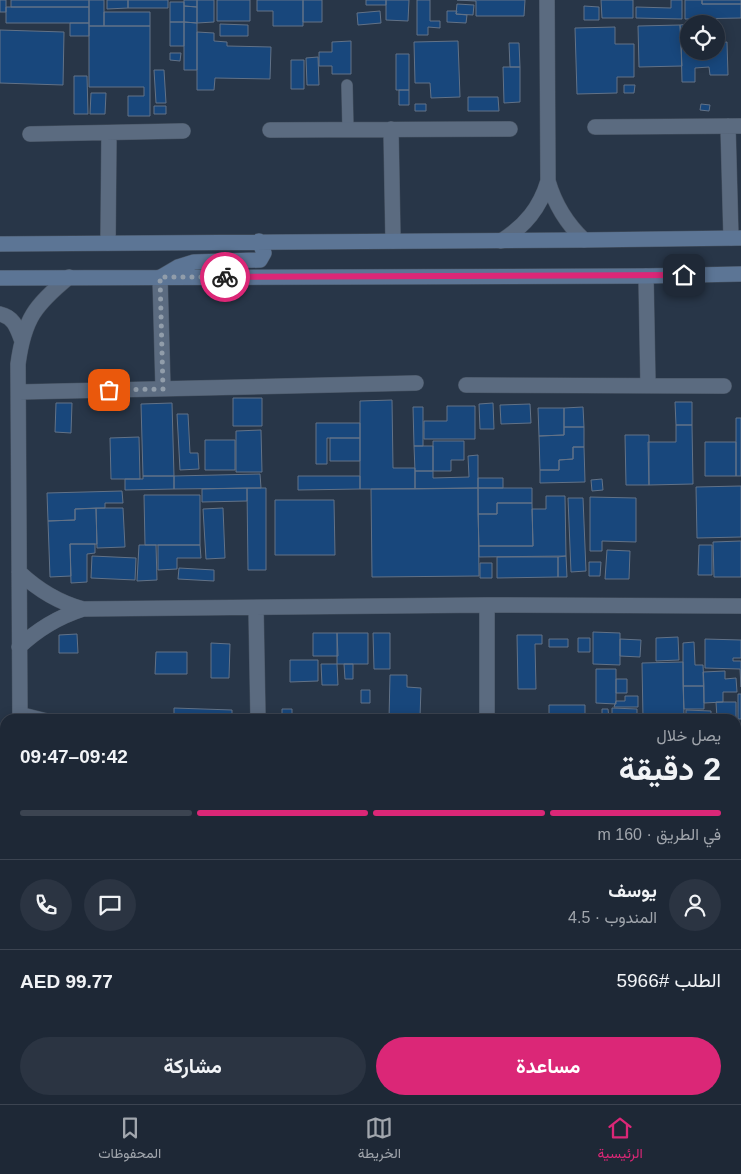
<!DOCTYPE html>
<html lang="ar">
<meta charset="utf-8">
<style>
body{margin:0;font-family:Arial,Vazirmatn,sans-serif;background:#2b3442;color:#f1f3f6;direction:rtl;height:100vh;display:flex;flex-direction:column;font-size:19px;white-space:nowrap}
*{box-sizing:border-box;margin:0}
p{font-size:16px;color:#a1a6ad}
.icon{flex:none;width:28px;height:28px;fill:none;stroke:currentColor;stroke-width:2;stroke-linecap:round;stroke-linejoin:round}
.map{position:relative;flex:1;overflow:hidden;direction:ltr}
.side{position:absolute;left:0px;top:714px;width:741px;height:391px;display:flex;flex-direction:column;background:#1e2836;border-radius:15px 15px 0 0;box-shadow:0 2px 12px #0003,0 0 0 1px #3c4451;direction:rtl}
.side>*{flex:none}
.tools{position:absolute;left:680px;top:15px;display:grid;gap:10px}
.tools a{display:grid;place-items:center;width:45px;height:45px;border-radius:50%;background:#1e2836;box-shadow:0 2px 12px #0003,0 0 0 1px #3c4451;font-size:25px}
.pin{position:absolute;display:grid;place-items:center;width:42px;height:42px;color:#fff;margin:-21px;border-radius:10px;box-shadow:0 2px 8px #0006}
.courier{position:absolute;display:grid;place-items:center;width:50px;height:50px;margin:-25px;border:4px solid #db2777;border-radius:50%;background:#fff;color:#222;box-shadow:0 1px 6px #0007}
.summary em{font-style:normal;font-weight:700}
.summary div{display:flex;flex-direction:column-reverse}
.summary{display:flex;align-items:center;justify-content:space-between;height:85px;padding:0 20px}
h1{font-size:32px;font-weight:700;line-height:38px}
.bar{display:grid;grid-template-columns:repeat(4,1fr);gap:8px 5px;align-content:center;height:60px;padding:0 20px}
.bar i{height:6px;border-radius:4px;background:#3c4451}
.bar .on{background:#db2777}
.bar p{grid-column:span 4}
.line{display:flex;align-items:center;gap:12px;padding:0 20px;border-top:1px solid #3c4451}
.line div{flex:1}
.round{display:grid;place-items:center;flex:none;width:52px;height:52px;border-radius:26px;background:#2b3442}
.button{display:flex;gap:10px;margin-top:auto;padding:10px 20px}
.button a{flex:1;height:58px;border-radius:30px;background:#db2777;color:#fff;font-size:20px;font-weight:700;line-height:58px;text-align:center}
.button a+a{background:#2b3442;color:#f1f3f6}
.menu{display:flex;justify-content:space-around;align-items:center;height:70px;border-top:1px solid #3c4451;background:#1e2836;font-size:14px;color:#a1a6ad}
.menu a{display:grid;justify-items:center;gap:2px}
.menu .on{color:#db2777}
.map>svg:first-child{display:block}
</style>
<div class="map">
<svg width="741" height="1104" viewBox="0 0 741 1104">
<rect width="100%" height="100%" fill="#283648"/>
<!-- building -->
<path fill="#18477c" stroke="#627287" d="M0,0H6V12H0Z
M11,0H89V7H11Z
M89,0H104V26H89Z
M107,0H128V8L107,9Z
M128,0H168V8H128Z
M184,0H197V7L184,6Z
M197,0H214V22L197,23Z
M217,0H250V21H217Z
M257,0H303V26H273V11H257Z
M303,0H322V22H303Z
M366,0H386V5H366Z
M386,0H409L408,21L386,20Z
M417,0H430V21H440V28L428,27V35H417Z
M457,0H525L524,16H476V1Z
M601,0H633V18H602Z
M671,0H682V19L636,18V7L671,8Z
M685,0H702V4H741V18L685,19Z
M702,0H741V4H702Z
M170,2H184V22H170Z
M457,4L474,5L473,15L456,14Z
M184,6L197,7V23L184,22Z
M584,6L599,7V20H584Z
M6,7H89V23H6Z
M380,11L381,23L358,25L357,13Z
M447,11H457L456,14L467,15L466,23L447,22Z
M104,12H150V26H104Z
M170,22H184V46H170Z
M184,22L197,23V70H184Z
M70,23H89V36H70Z
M220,24L248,25V36H220Z
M689,24V39L681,40L680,25Z
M680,25L682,66L639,67L638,26Z
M89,26H150V116H128V96H144V87H89Z
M615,27V44H634V77H617V93L577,94L575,28Z
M0,30L64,32L63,85L0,83Z
M197,32L214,33V41L227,42V46L271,47L270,79L215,78L214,90H197Z
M689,39V51H716V43L727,42L728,75H710L709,67L695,68V82H682L681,40Z
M351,41V74H332V66H319V52H332V42Z
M458,41L460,97L431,98L430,83H415L414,42Z
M509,43H519L520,67H510Z
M170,53H181L180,61L170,60Z
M396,54H409V90H396Z
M318,57L319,85H307L306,58Z
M291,60H304V89H291Z
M503,67H520V102L504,103Z
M154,70H164L166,103H156Z
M74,76H87L88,114H74Z
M624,85H635L634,93H624Z
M399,90H409V105H399Z
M91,93H106L105,114H90Z
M468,97H498L499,111H468Z
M415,104H426V111H415Z
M701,104L710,105L709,111L700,110Z
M154,106H166V114H154Z
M233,398H262V426H233Z
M392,400L393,468H415V489H360V401Z
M675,402H692V425H676Z
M56,403H72L71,433L55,432Z
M172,403L174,476H143L141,404Z
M493,403L494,429H480L479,404Z
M530,404L531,423L501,424L500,405Z
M447,406H475V439H424V421H447Z
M413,407H423V446H414Z
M583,407L584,427H564V408Z
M538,408H564V435L539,436Z
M177,414H188L190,453H198L199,469L180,470Z
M736,418H741V476H736Z
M316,423H360V438H327V464H316Z
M676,425H692L693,484L649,485L648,442H676Z
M564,427H584V447H573V459L559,460V470H540L539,436L564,435Z
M261,430L262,472H236V431Z
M625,435H649V485H626Z
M139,437L140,479H111L110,438Z
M330,438H360V461H330Z
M205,440H235V470H205Z
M433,441H464V460H451V471H433Z
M705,442H736V476H705Z
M414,446H433V471H415Z
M573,447H584L585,482L540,483V470H559V460L573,459Z
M478,455V488L415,489V471H433V478L469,477L468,456Z
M260,474L261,488L174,489V476Z
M143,476H174V489L125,490V479H143Z
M298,476H360V489L298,490Z
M478,478H503V488H478Z
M602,479L603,490L592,491L591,480Z
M741,486V537L697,538L696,487Z
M247,488V501L202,502V489Z
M247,488H266V570H248Z
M478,488H532V503H497V514H478Z
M478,488L479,576L372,577L371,489Z
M122,491L123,503H105V508L75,509V520L48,521L47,493Z
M144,495H200V545H145Z
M546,496H565L566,556L479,557V546H533L532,509H546Z
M590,497L636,498V542L602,541V551H590Z
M568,498H583L586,571L571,572Z
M275,500H334L335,555H275Z
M497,503H532L533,546H479L478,514H497Z
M96,508L97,544H70L71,576L50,577L48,521L75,520V509Z
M96,508H123L125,547L97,548Z
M223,508L225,558L206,559L203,509Z
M741,541V577H714L713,542Z
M70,544H95V553L87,554V582L71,583Z
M139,545H156L157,580L137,581Z
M158,545H200L201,558H177V569L158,570Z
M699,545H712V575H698Z
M607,550L630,551L629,579H605Z
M92,556L136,558L135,580L91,578Z
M566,556L567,577H558V557Z
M497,557H558V577L497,578Z
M589,562H601L600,576H589Z
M480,563H492V578H480Z
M179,568L214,570V581L178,579Z
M593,632L620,633V665L593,664Z
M313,633H337L338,656H313Z
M337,633H368V664H337Z
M373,633H390V669H374Z
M77,634L78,653H59V635Z
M517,635H542V644H535L536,689H518Z
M678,637L679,660L656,661V638Z
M578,638H590V652H578Z
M549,639H568V647H549Z
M620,639L641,640L640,657L620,656Z
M705,639L741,640V658H733V661H741V687L740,669L705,668Z
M694,642L695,665H703L704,686H683V643Z
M211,643L230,644L229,678H211Z
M156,652H187V674H155Z
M290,660H318V681L290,682Z
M683,662L684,719H643L642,663Z
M321,664H337L338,685H322Z
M344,664H353V679H345Z
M596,669H616V704L596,703Z
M725,671V679L736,678L737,692H723V702L704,703L703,672Z
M390,675H407V687L421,688L420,717H434V719H389Z
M616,679H627V693H616Z
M683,686H704V709H684Z
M361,690H370V703H361Z
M738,694H741V719H738Z
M625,696H638V707H614L616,701H625Z
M716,702H736V718H717Z
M549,705H585V719H549Z
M174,708L232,710V719H174Z
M612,708L637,709V719H612Z
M282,709H292V719H282Z
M602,709H608L609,718H602Z
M686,710L711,711V719H686Z
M736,791H741V807H736Z
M736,1041H741V1104H689V1100H736Z
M119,1100H143V1103L168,1104H119Z
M146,1100H157V1103H146Z
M171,1100L235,1101V1104H178L171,1103Z
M398,1100H419V1104H398Z
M422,1100H436V1103H422Z
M446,1100H500V1104H446Z
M520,1100H565V1104H520Z
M568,1100H595V1104H568Z
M643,1100H653L654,1104H643Z
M656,1100H681V1104H657Z"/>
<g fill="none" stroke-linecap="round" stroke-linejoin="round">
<!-- service casing -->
<g stroke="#485463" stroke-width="12">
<path id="service" d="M347,85L348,130
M19,712L47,719"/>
</g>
<!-- minor casing -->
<g stroke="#485463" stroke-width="16">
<path id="minor" d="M547,0L548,181C555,205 566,223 584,240
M728,126L731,238
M595,127L741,126
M391,129L393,241
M270,130L510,129
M30,134L183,131
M501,241C525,226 540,208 548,181
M108,243L109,133
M646,276L648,385
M160,277L163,389
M0,314C14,317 17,328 22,341
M466,385L724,386
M19,392L416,383
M19,572C38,590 57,602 83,609L487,605L741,606
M256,608L258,719
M19,647C38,629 58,617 83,609
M20,719L18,364C24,319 35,305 69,277
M487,719V605
M736,841H741
M736,997H741
M23,1100V1104
M262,1100V1104"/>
</g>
<!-- secondary casing -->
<g stroke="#485463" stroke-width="16">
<path id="secondary" d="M0,244L584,240L741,238
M161,277L178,267L194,262L260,260L264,253L259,241
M0,278L646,276L741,274"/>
</g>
<!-- service -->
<use href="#service" stroke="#5b6b80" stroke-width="11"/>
<!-- minor -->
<use href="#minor" stroke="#5b6b80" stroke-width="15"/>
<!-- secondary -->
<use href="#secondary" stroke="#5c7595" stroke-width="15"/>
</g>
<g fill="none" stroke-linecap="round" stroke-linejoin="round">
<!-- done -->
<path stroke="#919daa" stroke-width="5" stroke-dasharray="0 9" d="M109,390L163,389L160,277H225"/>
<!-- route -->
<path stroke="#db2777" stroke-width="6" d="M225,277L684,275"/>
</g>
</svg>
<div class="tools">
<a><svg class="icon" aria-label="locate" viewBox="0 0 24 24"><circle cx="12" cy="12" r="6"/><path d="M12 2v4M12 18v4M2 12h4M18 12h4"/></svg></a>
</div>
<div class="pin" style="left:109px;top:390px;background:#ea580c"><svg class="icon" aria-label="bag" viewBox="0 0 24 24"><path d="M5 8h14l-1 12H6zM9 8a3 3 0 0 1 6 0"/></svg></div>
<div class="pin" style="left:684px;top:275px;background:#1f2937"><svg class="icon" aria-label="home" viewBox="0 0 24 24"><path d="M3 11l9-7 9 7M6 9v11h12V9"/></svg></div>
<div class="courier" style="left:225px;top:277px"><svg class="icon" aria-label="bike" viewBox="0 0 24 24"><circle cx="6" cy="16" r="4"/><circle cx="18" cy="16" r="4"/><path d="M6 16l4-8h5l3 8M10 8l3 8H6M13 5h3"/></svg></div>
<section class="side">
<div class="summary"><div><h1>2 دقيقة</h1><p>يصل خلال</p></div><em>09:42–09:47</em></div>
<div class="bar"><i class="on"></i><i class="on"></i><i class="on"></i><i></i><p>في الطريق · 160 m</p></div>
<div class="line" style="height:90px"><a class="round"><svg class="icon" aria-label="person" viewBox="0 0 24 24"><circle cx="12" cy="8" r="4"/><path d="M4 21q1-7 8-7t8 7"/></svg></a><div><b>يوسف</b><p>المندوب · 4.5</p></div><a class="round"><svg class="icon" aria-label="chat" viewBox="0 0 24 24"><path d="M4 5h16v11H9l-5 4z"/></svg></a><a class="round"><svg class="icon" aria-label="phone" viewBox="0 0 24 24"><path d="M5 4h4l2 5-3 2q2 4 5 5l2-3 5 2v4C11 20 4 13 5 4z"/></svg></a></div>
<div class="line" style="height:65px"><div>الطلب #5966</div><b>AED 99.77</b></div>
<div class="button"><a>مساعدة</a><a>مشاركة</a></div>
</section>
</div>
<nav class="menu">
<a class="on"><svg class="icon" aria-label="home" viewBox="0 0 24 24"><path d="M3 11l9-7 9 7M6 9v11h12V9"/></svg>الرئيسية</a>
<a><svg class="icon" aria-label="map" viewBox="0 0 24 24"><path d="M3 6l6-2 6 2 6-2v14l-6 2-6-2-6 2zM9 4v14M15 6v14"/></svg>الخريطة</a>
<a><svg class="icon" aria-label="saved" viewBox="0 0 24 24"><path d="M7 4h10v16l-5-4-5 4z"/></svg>المحفوظات</a>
</nav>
